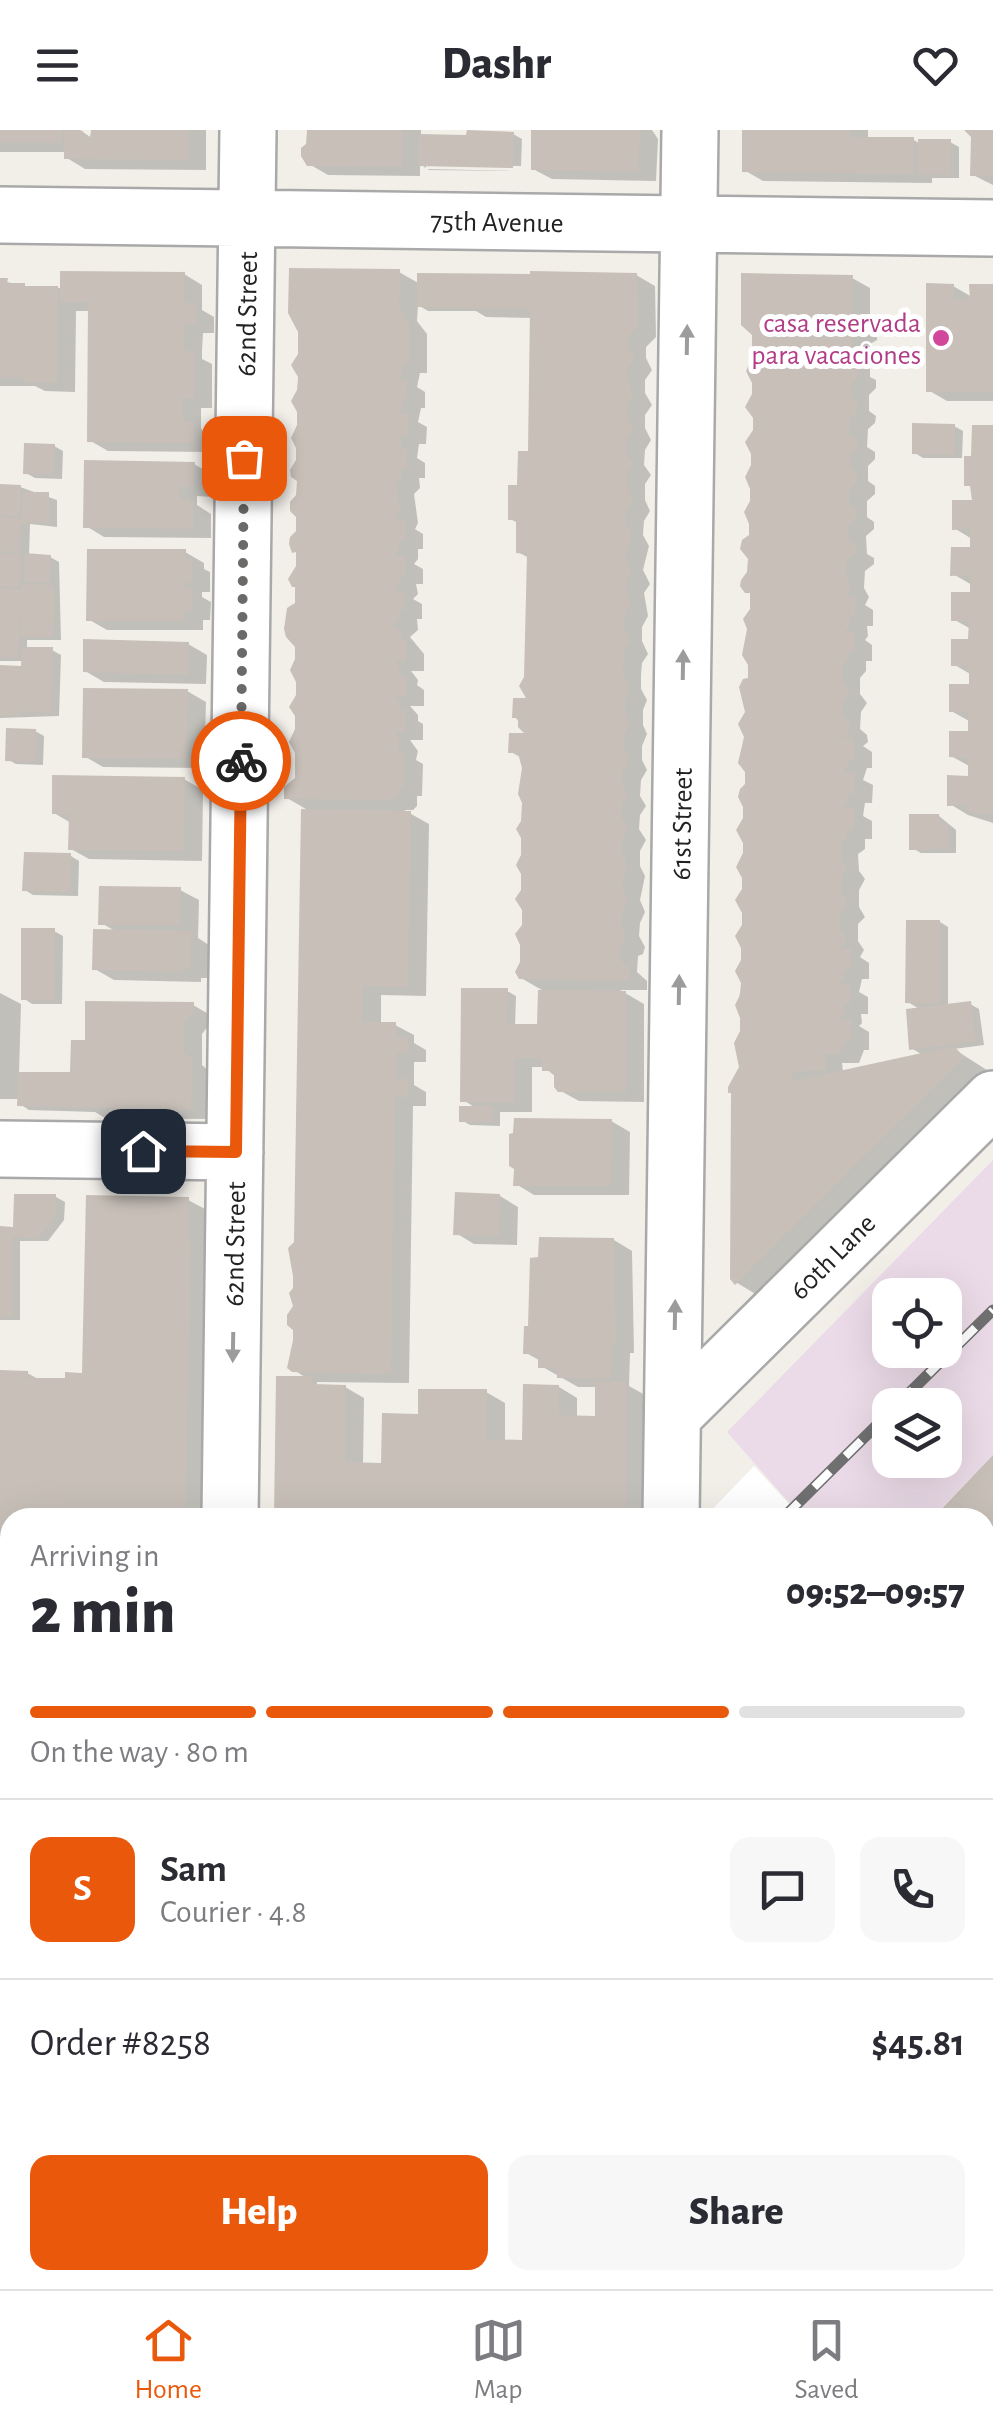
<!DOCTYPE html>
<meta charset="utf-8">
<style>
body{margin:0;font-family:"Alegreya Sans",sans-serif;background:#f7f7f7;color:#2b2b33;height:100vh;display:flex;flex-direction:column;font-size:38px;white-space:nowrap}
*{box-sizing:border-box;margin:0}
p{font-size:32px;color:#7c7c81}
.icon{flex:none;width:55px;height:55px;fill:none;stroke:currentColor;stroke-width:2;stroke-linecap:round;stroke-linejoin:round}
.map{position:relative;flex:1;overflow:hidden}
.sheet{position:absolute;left:0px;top:1378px;width:995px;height:782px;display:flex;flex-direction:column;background:#fff;border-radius:30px 30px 0 0;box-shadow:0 10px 40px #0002}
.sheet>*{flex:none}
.tools{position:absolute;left:872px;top:1148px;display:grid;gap:20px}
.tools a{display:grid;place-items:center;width:90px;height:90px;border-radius:20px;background:#fff;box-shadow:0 10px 40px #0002;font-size:50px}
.pin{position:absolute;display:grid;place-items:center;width:85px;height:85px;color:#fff;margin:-42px;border-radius:20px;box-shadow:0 5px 15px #0006}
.courier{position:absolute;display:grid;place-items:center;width:100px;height:100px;margin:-50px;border:8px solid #ea580c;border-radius:50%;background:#fff;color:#222;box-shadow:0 2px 12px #0007}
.summary em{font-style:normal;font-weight:800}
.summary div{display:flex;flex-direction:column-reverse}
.summary{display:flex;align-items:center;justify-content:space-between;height:170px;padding:0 30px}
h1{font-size:65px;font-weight:800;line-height:75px}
.bar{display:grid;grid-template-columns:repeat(4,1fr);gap:15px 10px;align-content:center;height:120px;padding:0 30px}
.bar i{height:12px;border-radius:8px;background:#e1e1e2}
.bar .on{background:#ea580c}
.bar p{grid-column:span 4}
.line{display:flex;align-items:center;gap:25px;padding:0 30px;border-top:2px solid #e1e1e2}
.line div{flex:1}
.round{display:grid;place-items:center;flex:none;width:105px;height:105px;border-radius:20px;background:#f7f7f7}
.cta{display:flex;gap:20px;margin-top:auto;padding:20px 30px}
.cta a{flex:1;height:115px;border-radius:20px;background:#ea580c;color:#fff;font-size:40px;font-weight:800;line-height:115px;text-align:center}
.cta a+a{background:#f7f7f7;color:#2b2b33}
header{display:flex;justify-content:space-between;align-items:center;height:130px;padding:0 30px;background:#fff;font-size:45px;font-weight:800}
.dock{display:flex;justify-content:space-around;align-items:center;height:140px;border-top:2px solid #e1e1e2;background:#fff;font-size:28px;color:#7c7c81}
.dock a{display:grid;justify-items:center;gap:5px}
.dock .on{color:#ea580c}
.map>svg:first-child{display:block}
</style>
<header><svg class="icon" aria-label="menu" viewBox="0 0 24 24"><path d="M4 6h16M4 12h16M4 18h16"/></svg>Dashr<svg class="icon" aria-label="heart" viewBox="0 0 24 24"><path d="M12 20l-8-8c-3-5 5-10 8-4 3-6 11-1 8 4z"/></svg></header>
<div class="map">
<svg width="993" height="2159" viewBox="0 0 993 2159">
<rect width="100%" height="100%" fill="#f2efe9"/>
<!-- industrial -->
<path fill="#ebdbe8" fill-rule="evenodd" d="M993,1030V1325L933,1387H802L727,1302ZM890,1165H945V1220H890ZM890,1275H945V1330H890Z
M68,2150H230L222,2159H79Z"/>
<!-- pier -->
<path fill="#fff" d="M754,1336L801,1387H705Z"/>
<!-- shadow -->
<path fill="#0003" d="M0,0H80L93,9V0H206V40L85,39L67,28V22H0Z
M309,0H421V6L513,4L522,9L521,36L426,34V38L420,34V46L328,45L309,34Z
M534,0H652L658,9L656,51L552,49L533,39Z
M745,0H868V9L914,10L920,14L950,12L959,17V48H932V53L763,51L744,40Z
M968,0H993V55L973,45V5Z
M428,39L521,41L429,40Z
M399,142L420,154L636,145L655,156L656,207L646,217V228L652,240L645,250V263L652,275L645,285V298L651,310L645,320L644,335L651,345L645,354V370L650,381L644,391L643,405L649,416L643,440L650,454L644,463L648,486L642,497V511L648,524L642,533L641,545V559L647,570L643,580V595L647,604L642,616V630L647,640L641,650L640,666L646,676L640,685L639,699L646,710L640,721V736L645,746L640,770L645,782L640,793L639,806L645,817L643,824L638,826L637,842L647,851V860H620L644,874V972L579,971L559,960L556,947L544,937H532V982H500V996L470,995L461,990L476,978L463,970L507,861L516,866L515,897H540L547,863L521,848L525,796V638L522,628L511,622L530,605L515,587L530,571L527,548L529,428L518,422V393L510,389L530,324L532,188L486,187L476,181H428L418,175L417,191L427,204V243H420L417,257L425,262V278H421L418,292L427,297L426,314H419L417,328L425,333V348H419L420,358L414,364L418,393L415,399L423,404V419H418V429L414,434L423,439V454H416L418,464L413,469L422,474V489H417L418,500L410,507L424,524V541H411L418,550L417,555L424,560V576H410L418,585V591L423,594V610H410L418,621L416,630L423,634L422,666H417V676L413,680H404L429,694L426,866L381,865V894L395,895L414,905V913L426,920V932H414V955L426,962V976H413L409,1253L317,1252V1257H345L364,1268L363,1335H384L420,1286L486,1262L505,1273V1312H524L559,1257L577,1268V1288H598V1257H578L541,1236V1231L526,1223L614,1110L632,1121L634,1223H630L629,1256L645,1265L644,1388H277L308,1249L294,1240L311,682L287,668L297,649L299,366Z
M184,144L202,155V180L214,187V203H203L202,221V229L212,234V278H201V299L212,305V322L108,321L89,310L90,181H76L75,262L45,261L35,256H0V150L29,158H63Z
M852,148L870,158V196L877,203V210L870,214V247L876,250V258L869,265V281L876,286L875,293L868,299L867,317L875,322V329L868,336V351L875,356V364L867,371V387L874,392V399L866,406L867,424L874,428V434L865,441L864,458L869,467L865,475L873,480V496H867L868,506L865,510L872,515V531H866V541L860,548V564L867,573L861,582L860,599L867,605L868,612L863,616L872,622V638H867L863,650L873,655L872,673H865L863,686L872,691V709H865V719L858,724L859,741L865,749L859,760V777L865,787L858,794V811L864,820L860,827L869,833V849H862L859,862L868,867V884H861L862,893L859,896L869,902V920H864L859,933H842L843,942L923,925L911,918L921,880L908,872L940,792L948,797V876L970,874L979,879L984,915L954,919L993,944L770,1173L734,1151L743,901V887L737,875L743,852L752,407Z
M953,156L972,167L993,157V271H947L928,260Z
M954,296L963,301L962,328H923L915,323Z
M993,298V693L968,685L950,674L971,648V637L951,626L970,604L971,592L951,581L972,556V545L953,534L971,511V499L953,489L972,465V455L953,444L972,419V409L954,398L974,372L973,358L966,354L974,329Z
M54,316L63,321L62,349L35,348L26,343Z
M194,334L213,345L212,367L197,366V375L211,384V408L104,407L86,396Z
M0,356L20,357L57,370V397L30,394L29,426L50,427L59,432L61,510H27V519L52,520L61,525L59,586L0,588V538H23L24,531H0Z
M185,422L204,433V439L210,442V462H202V467L211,472L210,490H203V500H107L88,489Z
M188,514L207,525L206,554L104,552L85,541Z
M187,561L206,572L204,638L103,637L84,626Z
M35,601L44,606L43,635L16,634L7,629Z
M184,649L203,660L202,731L89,729L71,719V693L54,683Z
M939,686L956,700V723H921L912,718Z
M71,726L79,731L78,766L33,765L25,760Z
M180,760L199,770L198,808L209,815V848H201V852L114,850L95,839L117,802L101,793Z
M54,801L63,806L62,874H32L23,868Z
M0,863L21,874L19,944L80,945L87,912L193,875L212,886V891L202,904V935L210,942L209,989L105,988L95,982L29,980L20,974V969H0Z
M611,991L630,1002L629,1065H534L516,1054Z
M500,1066L518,1077L517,1115L474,1114L456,1103Z
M56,1067L65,1072L64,1090L48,1111H20V1190H0V1099H16Z
M188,1070L207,1080L212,1388H10V1427H0V1242L27,1243L40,1250L92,1246Z
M993,1329V1444H985V1388Z
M0,1543H10V1658H0Z
M985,1559H993V2135L985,2098Z
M0,1761L10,1766V1907L1,1908L10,1914V1924L0,1931Z
M390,2150H491L501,2159H392Z
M534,2150H717L720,2159H536Z
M749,2150H873L875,2159H752Z"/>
<!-- building -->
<path fill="#c7bfb8" d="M0,0H62V13H0Z
M64,0L83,1V7H90L91,0H188V30L64,29Z
M307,0H403L402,37L307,36L301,26V18L306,14Z
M467,0L514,2L513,38L418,36L419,4L466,5Z
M531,0H640L638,42L531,40Z
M742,0H850V7H914V44L742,42Z
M964,0H993V46H970L971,7Z
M918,9H951V45H918Z
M289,138L400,139L399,178L404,184V191H409V234H402V243L397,249H407V269H403V277L397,284H409L408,305H401L402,314L397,319H407V339H401L402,347L396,353L400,381L395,391L405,390V410H399L400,418L394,426H405V445H399L401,450L395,460L405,461L404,480H399L400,489L393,496L401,502V510L406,511V531H395L400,537L399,546H406V566H395L400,573V580H405V601H394L400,608L398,621H405L404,657H399V665L393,670L284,669V657L295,648V623L289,612L295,599V586L289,577L296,565V552L290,540L295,529V517L286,507L284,499L287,478L295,473V457H292L288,449L296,436V422L292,423L289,414L290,407L296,401V387L290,381V372L296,365L297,351L291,347L290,340L296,330V318L291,308L297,295V282L291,271L297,260L298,247L291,235L298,224V202L288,183Z
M60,141L185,142L184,173H196V194H185L184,209V221H195L194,269L183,268V292H194V313L87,312L88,172H60Z
M530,141L637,143L638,197L628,206V216L635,229L627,239V250L634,263L627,274V286L634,299L627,309L626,323L633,333L627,343V357L633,370L626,380L625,392L631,404L625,428L632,442L626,452L630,474L624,486V498L630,512L624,522L623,546L630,558L625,569V582L630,593L624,605V618L629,627L627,636L623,640L622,653L628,664L622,674L621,686L628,699L622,710V723L627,734L622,758L628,770L622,782L621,794L626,810L620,816L619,829L629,838V851L519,849L515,842L520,832V815L515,804L522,795V780L515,769L521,760V744L516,735L521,725V708L516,699L521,691L522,673L518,664L522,638L518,623H508L509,603H524L518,597V588H512L513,568H526L519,556L524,547L527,424L516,423V390H508V355H517L518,321H528L530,179L417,177V143L530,144Z
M741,143L853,145L852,183L859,190V200L852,204V234L859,237L858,247L851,255V268L858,273L857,282L850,289L849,304L857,309V319L850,325V338L857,343V353L849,360V374L856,379V388L848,396L849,411L856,415V424L847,430L846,445L851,455L846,466L856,467L855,487L849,486L850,495L845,502L854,501V522H848V530L842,537V551L850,561L843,571L842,586L849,591L850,601L843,608H854V629H849L848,637L841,642H855V664L848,663V671L843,677L854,678V700H847V708L841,713V729L847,737L841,749V764L846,768L847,776L840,783V799L847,809L840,819H851V840H844V848L839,854H850V874H843L845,882L839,889H851V911H845L840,924H825L826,940L792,942L793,951L954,916L964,927L735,1155L730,1149L731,963H728V957L739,937L734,913L740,901V888L735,875L740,865L741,853L735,841L741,830V818L735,806L742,795V783L735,770L742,759V748L736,737L743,723V713L736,700L743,688V677L738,667L740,659L745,654V642L738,633L744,607L738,594L745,582L739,557L743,549L748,548V535L742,525L747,499L743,489L750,479V463H745L740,456L741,450L747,442L748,429L740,419L742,410L749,405V394L744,382L750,371V359L745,347L751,335V324L745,312L753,300V288L745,277L752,264V253L746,241L752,229V205L741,195Z
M0,148H8L7,153H25V156H58L57,253L23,252V247H0Z
M926,153L954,154V169H970L969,154H993V262H926Z
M912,293L955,294L954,325L912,324Z
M972,295H993V684L967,683V675L947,676V645L968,646V628L949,627V601H968V582H949V554H969V536H951V509H968L969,491H951V462H970V445L950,446L951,417H970V399L952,400V370H972L970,356H964V326H971Z
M24,313L55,314L53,345L23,344Z
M84,330L195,332L194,357H179V370H193V399L83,398Z
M0,354L21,355L20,387L0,385Z
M23,362H49V393H21L19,422L0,421V387L22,389Z
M87,419H186V429H192V453H184L185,458H193L192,480L185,481V491H86Z
M0,423H21L20,457L0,456Z
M24,423L51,425L50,453L23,452Z
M22,454L54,455L53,507H21L20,487L19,528L0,527V458L22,459Z
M83,509L189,512L188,545L83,542Z
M22,517H53L51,582L19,581V586L0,585V535L21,536Z
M83,558L188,559L186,629L82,628Z
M6,598L36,599L35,632L5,631Z
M52,645L185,647L184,721L68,720L69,684H52Z
M301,679L411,681L408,857L363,856L362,892H396V907H408L409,923H396V949H408V967H395L391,1244L292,1242L287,1238L293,1210V1200L287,1195V1185L293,1176L289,1163L293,1158V1146L288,1118L294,1112Z
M909,684H939L940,693H948V719L909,720Z
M24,722L71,723L70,762L22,761Z
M99,756L181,757L180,795H98Z
M906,790H940V874L905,873Z
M21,798H55L54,870H21Z
M93,799L191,801V839H183L182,842L92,840Z
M461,858H508L507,894H537L538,860L626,861V962H558L554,957V941H542V928H514V973L460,972Z
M85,871L194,872V880L184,893V922L192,929L191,980L17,976L18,942H70L71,910H85Z
M971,871L976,911L909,920L906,879Z
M459,976H492V992H459Z
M514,988L612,989L611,1056H513L514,1039L509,1036V1004L513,1003Z
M455,1062L500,1064L499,1106L453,1105Z
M14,1064H56V1085L39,1108L12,1107V1187H0V1096L13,1097Z
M86,1065L189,1067L188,1112L191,1111L185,1388H10V1418H0V1240L28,1241V1248H65V1242L82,1243Z
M539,1107L614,1108L616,1213L612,1214L611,1249L557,1248V1238H538V1224H523L524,1196H528L530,1128L538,1127Z
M276,1246H313L312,1254L346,1255L345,1332L381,1333L382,1283L418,1284V1259H487L486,1309L522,1310L523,1254L559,1255V1285L595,1286V1251L627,1252L626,1388H274Z
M993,1325V1431L985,1430V1388H933Z
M0,1541H10V1648L0,1647Z
M985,1556H993V1716H985Z
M985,1724H993L991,2130L989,2116L985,2117Z
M2,1755L10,1798V1893L0,1895Z
M387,2150H469L465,2159H390Z
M531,2150H592L594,2159H533Z
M617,2150H689L691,2159H620Z
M747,2150H841L843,2159H749Z"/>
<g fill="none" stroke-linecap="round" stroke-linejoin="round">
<!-- minor casing -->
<g stroke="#a9a9a9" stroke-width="60">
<path id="minor" d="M0,85L993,98
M0,1019L235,1022
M674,1285L993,969
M230,1388L248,0
M671,1388L690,0"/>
</g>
<!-- major casing -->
<g stroke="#a06b00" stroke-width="60">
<path id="major" d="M0,1484H10
M985,1488H993
M0,1988L10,1981
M919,2150L920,2159"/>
</g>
<!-- minor -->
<use href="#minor" stroke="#fff" stroke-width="55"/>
<!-- major -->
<use href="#major" stroke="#fcd6a4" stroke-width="55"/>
<!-- rail casing -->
<g stroke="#707070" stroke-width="11">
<path id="rail" d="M897,1275L993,1180
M783,1388L890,1282
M59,2159L66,2150"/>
</g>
<!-- rail -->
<use href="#rail" stroke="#fff" stroke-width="8" stroke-dasharray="22" stroke-linecap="butt"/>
</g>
<!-- one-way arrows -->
<defs><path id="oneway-solid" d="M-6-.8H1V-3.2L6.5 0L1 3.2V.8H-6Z" transform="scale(2.5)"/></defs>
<g fill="#9c9c9c">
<use href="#oneway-solid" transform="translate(687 210) rotate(-89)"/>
<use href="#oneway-solid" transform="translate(683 535) rotate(-89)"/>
<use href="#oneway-solid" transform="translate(679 860) rotate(-89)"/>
<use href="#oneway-solid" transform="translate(675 1185) rotate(-89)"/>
<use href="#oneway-solid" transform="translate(233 1217) rotate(91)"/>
</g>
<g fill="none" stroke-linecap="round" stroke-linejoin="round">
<!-- done -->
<path stroke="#6b6a68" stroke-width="10" stroke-dasharray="0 18" d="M241,631L244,328"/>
<!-- route -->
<path stroke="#ea580c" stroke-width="12" d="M143,1021L236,1022L241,631"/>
</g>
<!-- markers -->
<circle fill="#d1479c" stroke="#fff" stroke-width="4" cx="941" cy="208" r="10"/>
<g text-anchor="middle" stroke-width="10" stroke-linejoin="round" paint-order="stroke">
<!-- street labels -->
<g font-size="28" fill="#222" stroke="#fff">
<text transform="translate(497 91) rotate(1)" y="10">75th Avenue</text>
<text transform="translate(246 184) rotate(-89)" y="10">62nd Street</text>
<text transform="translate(681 694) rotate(-89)" y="10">61st Street</text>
<text transform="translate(234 1114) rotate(-89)" y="10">62nd Street</text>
<text transform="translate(832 1126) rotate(-45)" y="10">60th Lane</text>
</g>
<!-- hotel labels -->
<g font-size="28" fill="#b23c85" stroke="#fff" text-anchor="end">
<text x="921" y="202">casa reservada<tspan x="921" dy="32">para vacaciones</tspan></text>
</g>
</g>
</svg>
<div class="tools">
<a><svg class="icon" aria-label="locate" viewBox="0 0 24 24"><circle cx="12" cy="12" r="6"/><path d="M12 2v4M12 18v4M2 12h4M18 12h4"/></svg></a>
<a><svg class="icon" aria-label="layers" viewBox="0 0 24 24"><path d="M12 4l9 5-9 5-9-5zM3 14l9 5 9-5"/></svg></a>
</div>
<div class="pin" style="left:244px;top:328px;background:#ea580c"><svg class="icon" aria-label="bag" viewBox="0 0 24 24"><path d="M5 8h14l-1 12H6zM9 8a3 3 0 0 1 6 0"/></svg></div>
<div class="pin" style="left:143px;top:1021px;background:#1f2937"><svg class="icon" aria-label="home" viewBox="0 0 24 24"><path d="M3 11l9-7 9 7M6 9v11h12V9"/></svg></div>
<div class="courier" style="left:241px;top:631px"><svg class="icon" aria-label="bike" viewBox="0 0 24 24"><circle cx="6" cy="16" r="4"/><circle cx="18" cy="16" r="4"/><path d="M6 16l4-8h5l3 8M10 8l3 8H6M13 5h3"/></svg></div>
<section class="sheet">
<div class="summary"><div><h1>2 min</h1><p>Arriving in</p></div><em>09:52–09:57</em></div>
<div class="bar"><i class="on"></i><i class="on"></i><i class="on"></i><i></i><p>On the way · 80 m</p></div>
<div class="line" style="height:180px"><b class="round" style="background:#ea580c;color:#fff">S</b><div><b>Sam</b><p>Courier · 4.8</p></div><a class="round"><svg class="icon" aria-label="chat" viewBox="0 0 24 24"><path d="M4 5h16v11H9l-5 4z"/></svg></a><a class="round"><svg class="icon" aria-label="phone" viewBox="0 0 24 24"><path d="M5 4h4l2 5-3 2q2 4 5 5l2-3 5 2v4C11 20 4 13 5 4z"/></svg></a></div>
<div class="line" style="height:130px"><div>Order #8258</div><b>$45.81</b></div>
<div class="cta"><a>Help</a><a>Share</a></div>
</section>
</div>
<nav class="dock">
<a class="on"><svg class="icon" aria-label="home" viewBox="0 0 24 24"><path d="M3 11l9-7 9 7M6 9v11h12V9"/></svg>Home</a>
<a><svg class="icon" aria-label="map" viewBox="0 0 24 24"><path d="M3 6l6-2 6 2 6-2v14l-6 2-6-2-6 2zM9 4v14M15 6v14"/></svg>Map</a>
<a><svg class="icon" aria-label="saved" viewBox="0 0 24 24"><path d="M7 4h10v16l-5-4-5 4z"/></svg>Saved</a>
</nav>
